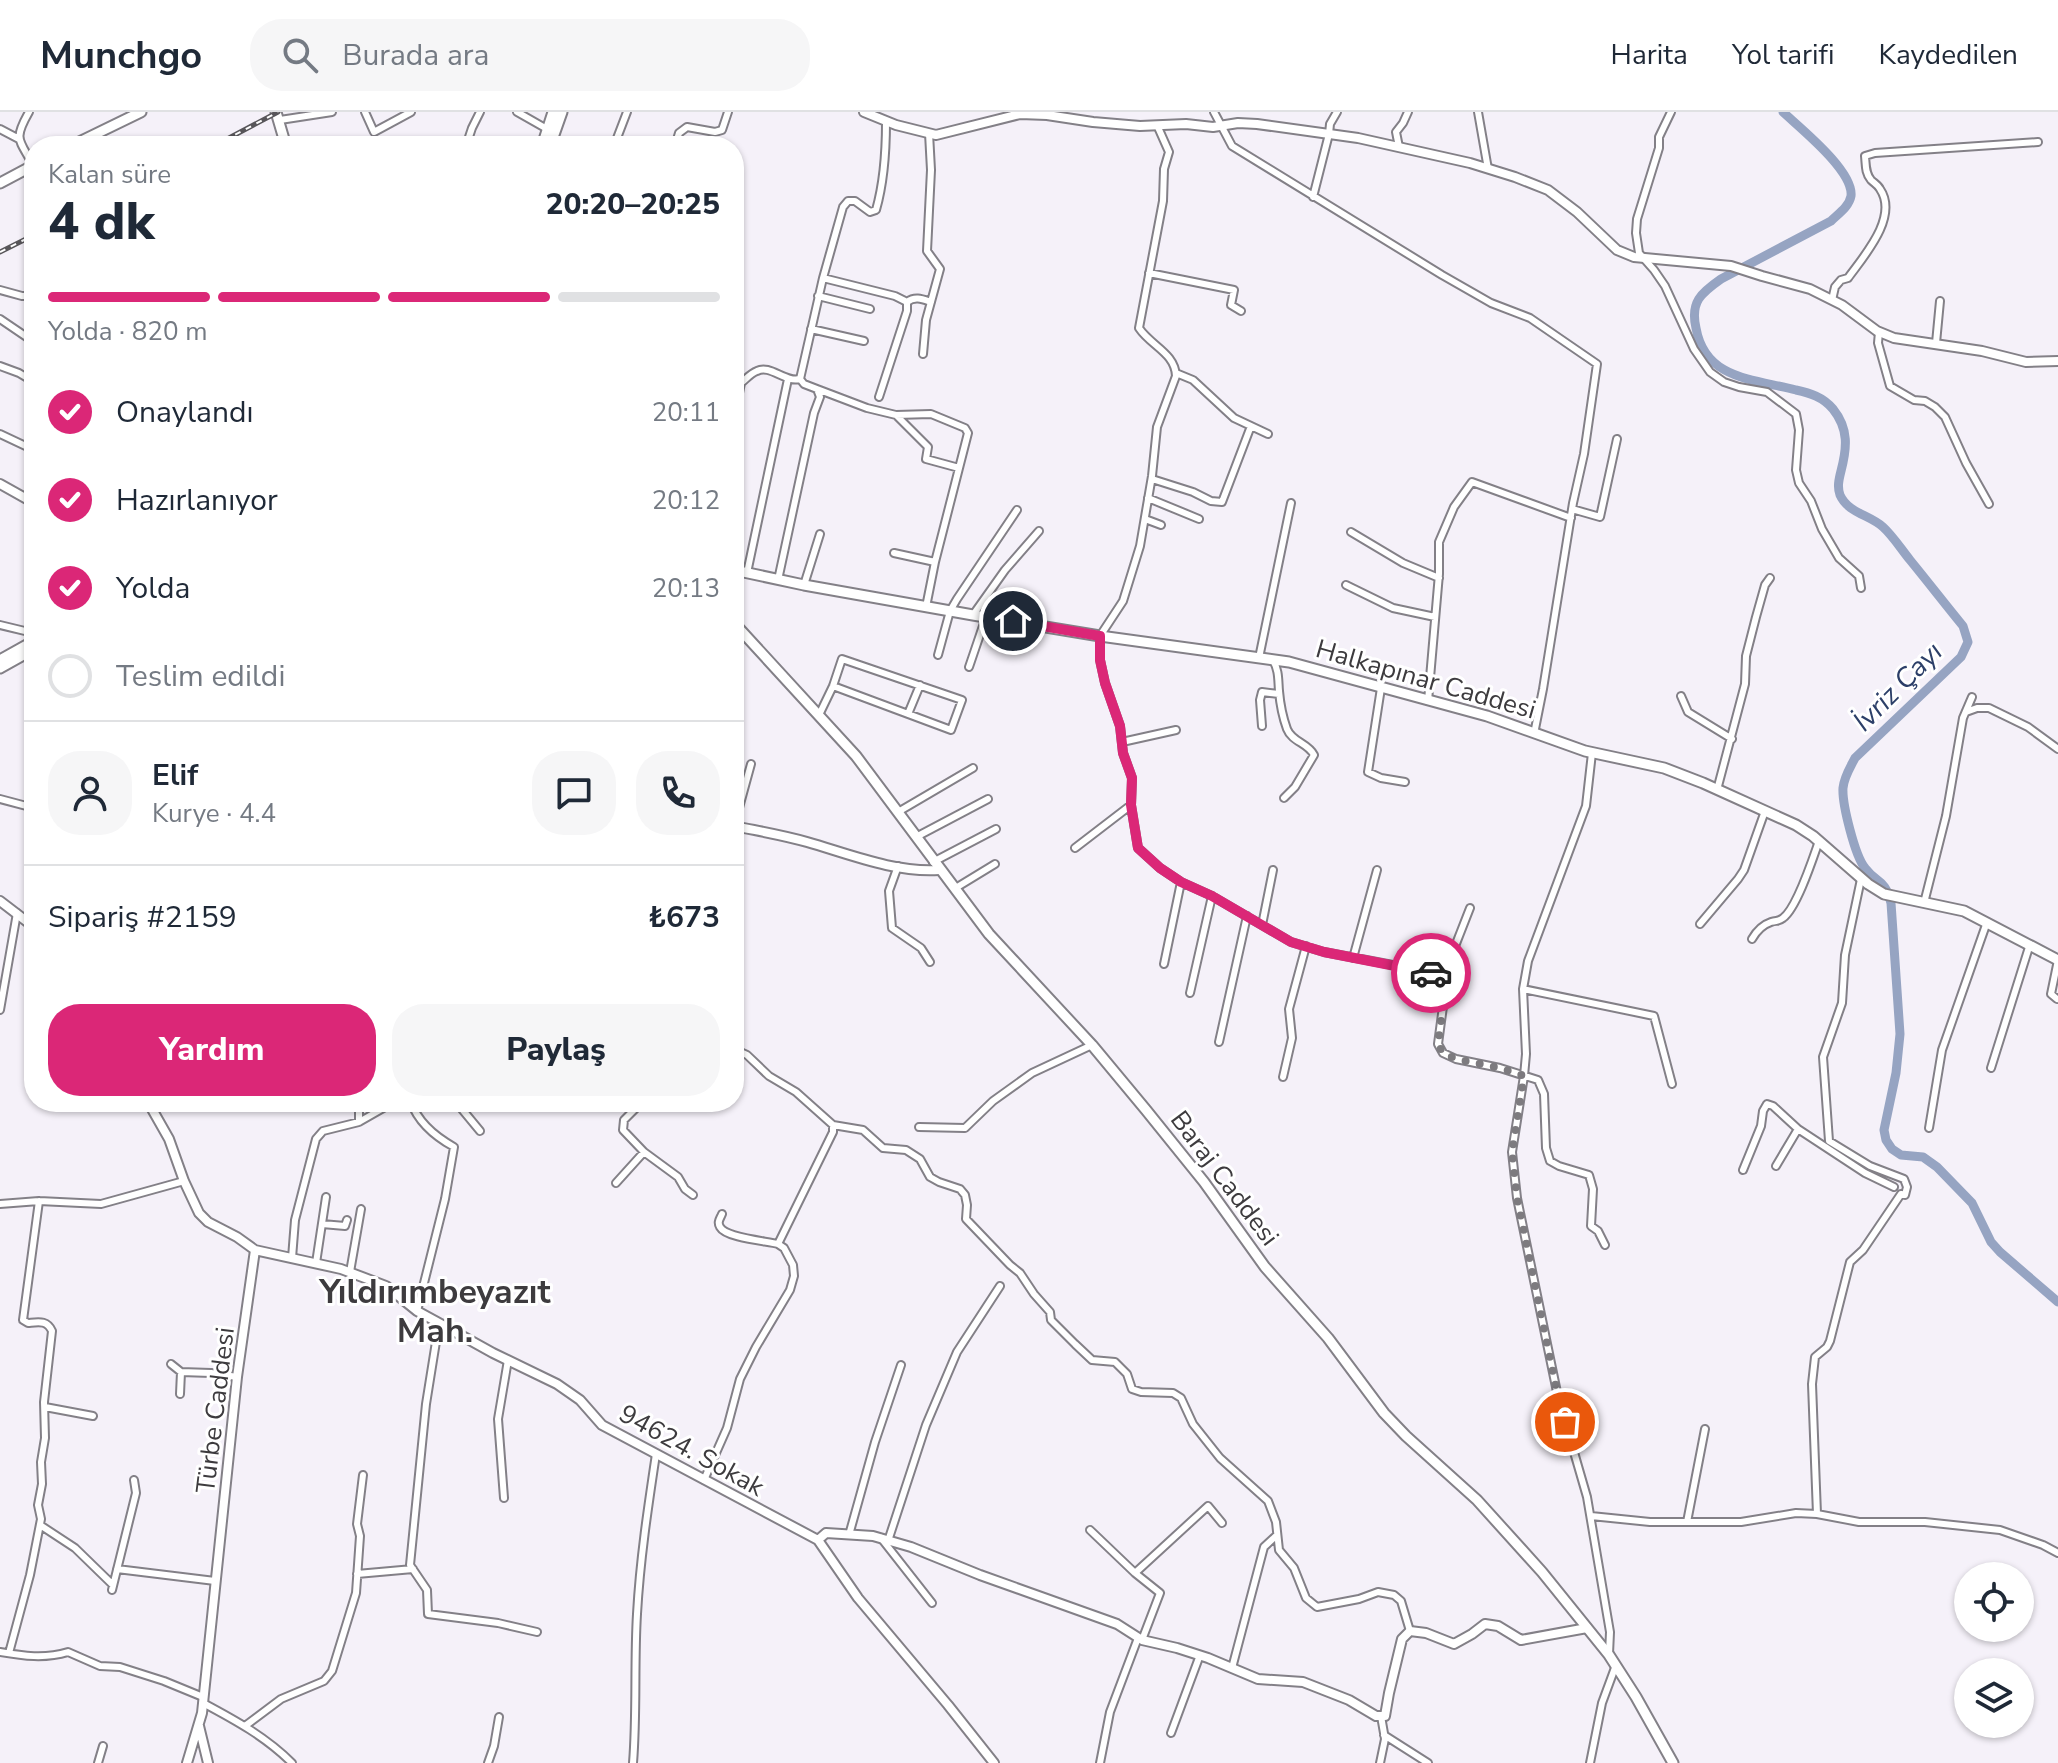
<!DOCTYPE html>
<html lang="tr">
<meta charset="utf-8">
<style>
body{margin:0;font-family:"Nunito Sans",sans-serif;background:#f6f6f7;color:#1f2937;height:100vh;display:flex;flex-direction:column;font-size:30px;white-space:nowrap}
*{box-sizing:border-box;margin:0}
p{font-size:26px;color:#747a83}
.icon{flex:none;width:44px;height:44px;fill:none;stroke:currentColor;stroke-width:2;stroke-linecap:round;stroke-linejoin:round}
.map{position:relative;flex:1;overflow:hidden}
.panel{position:absolute;left:24px;top:24px;width:720px;height:976px;display:flex;flex-direction:column;background:#fff;border-radius:32px;box-shadow:0 2px 6px #0004}
.panel>*{flex:none}
.controls{position:absolute;left:1954px;top:1450px;display:grid;gap:16px}
.controls a{display:grid;place-items:center;width:80px;height:80px;border-radius:50%;background:#fff;box-shadow:0 2px 6px #0004;font-size:40px}
.pin{position:absolute;display:grid;place-items:center;width:68px;height:68px;color:#fff;margin:-34px;border:4px solid #fff;border-radius:50%;box-shadow:0 2px 8px #0007}
.courier{position:absolute;display:grid;place-items:center;width:80px;height:80px;margin:-40px;border:6px solid #db2777;border-radius:50%;background:#fff;color:#222;box-shadow:0 2px 10px #0007}
.headline em{font-style:normal;font-weight:800}
.headline div{display:flex;flex-direction:column-reverse}
.headline{display:flex;align-items:center;justify-content:space-between;height:136px;padding:0 24px}
h1{font-size:52px;font-weight:800;line-height:60px}
.bar{display:grid;grid-template-columns:repeat(4,1fr);gap:12px 8px;align-content:center;height:96px;padding:0 24px}
.bar i{height:10px;border-radius:6px;background:#e0e1e3}
.bar .current{background:#db2777}
.bar p{grid-column:span 4}
.line{display:flex;align-items:center;gap:20px;padding:0 24px;border-top:2px solid #e0e1e3}
.line div{flex:1}
.round{display:grid;place-items:center;flex:none;width:84px;height:84px;border-radius:32px;background:#f6f6f7}
ol{padding:0 24px;list-style:none}
li{display:flex;align-items:center;gap:24px;height:88px}
li p{margin-inline-start:auto}
li .icon{padding:8px;border-radius:50%;background:#db2777;color:#fff;stroke-width:4}
li:last-child{color:#747a83}
li i{width:44px;height:44px;border:4px solid #e0e1e3;border-radius:50%}
.action{display:flex;gap:16px;margin-top:auto;padding:16px 24px}
.action a{flex:1;height:92px;border-radius:32px;background:#db2777;color:#fff;font-size:32px;font-weight:800;line-height:92px;text-align:center}
.action a+a{background:#f6f6f7;color:#1f2937}
header{display:flex;align-items:center;gap:48px;box-sizing:border-box;height:112px;padding:0 40px;background:#fff;border-bottom:2px solid #e0e1e3}
header strong{font-size:38px}
nav{display:flex;gap:44px;margin-inline-start:auto;font-size:28px}
.search{width:560px;height:72px;background:#f6f6f7;display:flex;align-items:center;gap:20px;box-sizing:border-box;padding:0 28px;border-radius:32px;color:#747a83;font-size:30px}
.map>svg:first-child{display:block}
</style>
<header>
<strong>Munchgo</strong>
<div class="search"><svg class="icon" aria-label="search" viewBox="0 0 24 24"><circle cx="10" cy="10" r="6"/><path d="M15 15l6 6"/></svg>Burada ara</div>
<nav><a>Harita</a><a>Yol tarifi</a><a>Kaydedilen</a></nav>
</header>
<div class="map">
<svg width="2058" height="1651" viewBox="0 0 2058 1651">
<rect width="100%" height="100%" fill="#f5f1f9"/>
<g fill="none" stroke-linecap="round" stroke-linejoin="round">
<!-- river -->
<path stroke="#96a4c2" stroke-width="9" d="M1783,0C1800,16 1854,59 1851,84C1849,95 1838,102 1831,109L1721,167C1701,181 1690,190 1696,216C1705,268 1754,267 1796,278C1810,281 1823,285 1833,297C1849,317 1847,336 1841,359C1839,367 1837,375 1840,383C1848,401 1870,403 1883,415C1893,424 1901,437 1910,448C1928,470 1945,492 1963,514L1968,530L1961,545L1855,646C1850,656 1844,665 1843,676C1842,692 1855,744 1865,756C1878,773 1884,765 1891,791L1900,922L1896,961L1884,1018L1886,1028L1892,1037L1901,1043L1923,1045L1937,1055L1972,1091L1991,1130L2000,1140L2058,1190"/>
<!-- minor casing -->
<g stroke="#838087" stroke-width="10">
<path id="minor" d="M29,0C13,28 19,27 33,53
M365,0L374,20L411,0
M517,0L547,17
M1214,0L1232,34L1442,163L1491,191L1530,206L1597,252L1584,342L1573,391L1543,577L1535,617
M1478,0L1488,57
M1671,0L1659,25V36L1637,107L1636,121L1639,141L1654,158L1665,174L1694,237L1710,260L1724,270L1739,275L1767,280L1796,302L1799,318L1796,358L1799,371L1811,389L1822,417L1839,446L1859,464L1861,476
M280,8L332,0
M1157,13L1169,40L1164,57L1163,89L1139,216C1151,234 1175,241 1176,264L1157,315L1152,364L1140,434L1123,489L1100,524V548L1105,571L1120,614L1123,641L1132,666L1131,693L1138,736L1160,756L1181,770L1212,784L1291,830L1324,840L1414,857L1443,865L1446,872L1438,932L1443,941L1456,947L1500,956L1538,968L1544,982L1546,1036L1550,1049L1559,1054L1589,1063L1593,1077L1591,1114L1598,1119L1605,1133
M0,17L19,27
M469,26L482,34
M552,30L569,34
M466,34L472,16L480,0
M614,34L627,0
M675,34L679,21L687,15L715,20L722,18L728,0
M1399,35L1396,20L1403,11L1408,0
M1313,85L1329,22L1330,12L1337,0
M1149,161L1234,178L1231,193L1241,199
M823,166L895,184L907,190V199L879,285
M0,178L22,184H34
M818,184L870,197
M1832,188L1835,175L1841,168L1848,166C1864,144 1899,105 1880,77C1878,73 1874,71 1871,68C1865,61 1866,53 1865,44L1875,41L2038,30
M907,190C915,184 922,187 931,190
M0,207L34,230
M811,217L864,229
M1879,220L1878,231L1890,274L1914,288L1925,289L1935,295L1945,305L1966,351L1989,392
M1936,231L1940,189
M923,242L926,208L940,157L927,139L931,58L929,21
M0,254L19,261L34,270
M1176,261L1193,268L1234,306L1268,322
M817,277L867,296L896,303L928,335L926,347L959,356
M896,303L931,302L965,316L968,321L935,450L926,495
M734,306L741,271C746,267 751,261 757,259C770,252 785,271 800,267L823,166L843,95L848,89H855L870,100L876,98C884,70 886,38 886,10
M0,322L34,338
M1152,367L1193,380L1211,389L1222,390L1251,314
M1148,386L1199,407
M1572,397L1600,405L1617,327
M1145,407L1161,413
M1351,420L1403,451L1439,466
M894,441L935,450
M747,461L788,267
M778,468L814,301L820,285L817,277L804,272L800,267
M804,473L820,422
M1346,473L1393,496L1435,505
M973,503L1005,458L1039,419
M0,513L29,520L34,525
M29,520L34,504
M938,543L950,499L957,487L1017,398
M1259,546L1291,391
M1273,548C1279,559 1278,567 1279,579C1280,591 1283,606 1287,617C1292,630 1308,631 1314,643L1295,675L1284,686
M969,555L986,505
M1381,576L1368,660L1381,666L1405,670
M1681,584L1688,600L1732,627
M1428,589L1439,462V430L1454,395L1472,370L1571,406
M1966,600L1977,596H1989L2028,615L2058,637
M908,602L920,573
M819,603L833,574L842,547L962,588L951,618L833,574
M1262,614L1260,588L1262,580L1279,582
M1122,630L1176,618
M1592,641L1586,694L1528,849L1523,877L1526,942L1524,964L1512,1040L1517,1086L1558,1285L1587,1385L1610,1520L1609,1542
M1717,678L1745,572L1746,544L1756,505L1765,473L1770,466
M0,687L34,696
M898,700L973,656
M734,714L751,652
M916,725L988,687
M1075,736L1131,693
M933,750L996,717
M898,754L889,779L892,816L921,836L930,850
M954,777L995,752
M1924,791L1946,704L1963,606L1972,585
M1700,812L1738,767L1744,758L1765,699
M1262,813L1273,758
M1752,827C1756,820 1762,813 1771,810C1777,808 1778,810 1783,806C1797,796 1813,746 1819,729
M1353,846L1377,758
M1164,852L1181,770
M1443,865L1470,796
M1523,877L1654,904L1672,972
M1190,881L1212,784
M2057,887L2051,882L2058,848
M0,898L17,801
M1219,930L1247,804
M1991,956L2030,832
M1283,965L1292,926L1289,897L1306,834
M78,990L79,994
M411,990C418,1010 436,1025 454,1035L445,1087L417,1199
M453,990L461,996L480,1019
M642,990L624,1008L623,1018L644,1040L678,1065L685,1077L693,1083
M359,1010V990
M833,1013L863,1018L883,1036L906,1038L920,1047L930,1065L939,1070L960,1077L965,1083L967,1093L966,1107L1010,1153L1020,1161L1034,1182L1050,1200L1051,1208L1075,1232L1092,1248L1115,1250L1127,1262L1132,1277L1141,1280L1173,1281L1181,1286L1193,1312L1220,1346L1268,1389L1276,1410L1279,1438L1294,1456L1306,1486L1317,1495L1359,1487L1378,1480L1394,1483L1401,1489L1410,1519
M919,1015L965,1016L993,989L1032,961L1092,933
M1929,1016L1942,938L1987,810
M1776,1054L1798,1017
M1743,1058L1761,1014L1763,999L1767,992L1773,994L1798,1017L1865,1061L1894,1075
M616,1071L644,1040
M0,1092L39,1089L101,1092L184,1069
M722,1102C720,1107 717,1110 720,1115C726,1126 766,1129 778,1132
M322,1112L345,1114L347,1108
M292,1146L295,1108L316,1027L323,1019L359,1010L394,990
M316,1151L326,1085
M350,1160L361,1097
M439,1211L426,1292L410,1453L427,1478L428,1502L498,1511L537,1520
M171,1252L181,1260L211,1261L237,1265
M180,1282L181,1260
M45,1295L93,1304
M704,1368L727,1316L740,1267L756,1235L790,1178L794,1164L793,1153L784,1136L778,1132L833,1020V1013L796,980L769,964L747,943L734,937
M504,1386L498,1307L508,1248
M1817,1402L1812,1272L1815,1245L1827,1235L1830,1229L1850,1150L1863,1138L1901,1082L1905,1083L1907,1075L1904,1067L1870,1054L1829,1029L1823,945L1842,891L1845,843L1861,767
M1591,1404L1650,1410H1741L1796,1401L1817,1402L1859,1410H1925L2000,1418L2043,1433L2058,1441
M1687,1410L1705,1317
M40,1413L75,1436L113,1473
M1090,1418L1135,1461L1160,1481L1142,1528
M849,1423L875,1330L901,1253
M881,1426L932,1491
M888,1429L926,1313L957,1240L1000,1174
M117,1457L215,1469
M1135,1461L1208,1394L1222,1411
M357,1462L413,1457
M112,1478L136,1381L134,1368
M0,1540C23,1544 45,1547 68,1540L100,1554L120,1555L164,1569L203,1585
M9,1541L30,1463L41,1407L38,1393L42,1372L41,1350L45,1326L44,1290L52,1219C47,1208 39,1210 28,1211L23,1208L39,1089
M1232,1556L1264,1435L1277,1423
M203,1591C235,1608 266,1625 292,1651
M245,1614L281,1587L324,1569L332,1559L356,1481L360,1424L357,1412L363,1363
M1171,1621L1200,1543
M1384,1623L1428,1651
M98,1651L103,1634
M488,1651L494,1634L499,1605
M633,1651C637,1601 634,1552 637,1502C640,1448 648,1395 656,1342
M1100,1651L1110,1600L1138,1526
M1380,1651L1385,1627L1381,1604
M1590,1651L1602,1591L1616,1553"/>
</g>
<!-- tertiary casing -->
<g stroke="#838087" stroke-width="12">
<path id="tertiary" d="M864,0L896,13L936,23L1020,2L1047,3L1093,10L1140,14L1186,12L1213,15L1238,11L1257,12L1358,26L1470,51L1515,65L1548,78L1577,100L1617,138L1634,145L1731,154L1762,164L1810,177L1842,193L1877,219L1894,226L1982,239L2026,250L2058,249
M0,372L34,391
M734,714C758,719 783,723 807,730C849,742 895,761 939,758
M0,789L34,815
M148,990L169,1027L184,1069L199,1101L208,1110L237,1125L255,1138L237,1265L202,1601L187,1651
M255,1138L341,1157L386,1174L417,1199L439,1211L493,1241L557,1272L580,1288L602,1313L818,1428L858,1486L948,1593L994,1651
M818,1428L826,1421L873,1424L911,1435L980,1463L1117,1512L1142,1528L1177,1536L1208,1546L1258,1567L1303,1570L1349,1588L1376,1604H1385L1389,1581L1402,1527L1410,1519L1426,1521L1454,1532L1472,1522L1485,1512L1498,1514L1521,1528L1587,1516
M199,1614L208,1651"/>
</g>
<!-- secondary casing -->
<g stroke="#838087" stroke-width="13">
<path id="secondary" d="M276,0L286,34
M71,34L141,0
M542,34L553,0
M550,34L562,0
M0,71L34,53
M734,458L804,473L973,503L1100,524L1289,550L1487,604L1585,639L1664,656L1703,671L1796,713L1813,724L1868,772L1884,782L1964,799L2058,848
M734,511L856,644L989,822L1092,933L1146,998L1204,1070L1265,1155L1328,1226L1384,1301L1406,1324L1477,1388L1542,1460L1609,1543L1636,1585L1673,1651
M0,548L34,529
M0,556L34,537"/>
</g>
<!-- minor -->
<use href="#minor" stroke="#fff" stroke-width="6"/>
<!-- tertiary -->
<use href="#tertiary" stroke="#fff" stroke-width="8"/>
<!-- secondary -->
<use href="#secondary" stroke="#fff" stroke-width="9"/>
<!-- rail casing -->
<g stroke="#58565a" stroke-width="5">
<path id="rail" d="M214,34L278,0
M0,140L34,123"/>
</g>
<!-- rail -->
<use href="#rail" stroke="#fff" stroke-width="2" stroke-dasharray="6" stroke-linecap="butt"/>
</g>
<g fill="none" stroke-linecap="round" stroke-linejoin="round">
<!-- done -->
<path stroke="#7d7b7f" stroke-width="8" stroke-dasharray="0 14.4" d="M1431,861L1443,865L1446,872L1438,932L1443,941L1456,947L1500,956L1524,964L1512,1040L1517,1086L1558,1285L1565,1310"/>
<!-- route -->
<path stroke="#db2777" stroke-width="10" d="M1013,509L1100,524V548L1105,571L1120,614L1123,641L1132,666L1131,693L1138,736L1160,756L1181,770L1212,784L1291,830L1324,840L1431,861"/>
</g>
<g text-anchor="middle" stroke-width="6" stroke-linejoin="round" paint-order="stroke">
<!-- street labels -->
<g font-size="26" fill="#3d3b3e" stroke="#fff">
<text transform="translate(1426 567) rotate(16)" y="9">Halkapınar Caddesi</text>
<text transform="translate(1225 1066) rotate(53)" y="9">Baraj Caddesi</text>
<text transform="translate(215 1298) rotate(-83)" y="9">Türbe Caddesi</text>
<text transform="translate(692 1338) rotate(29)" y="9">94624. Sokak</text>
</g>
<!-- water labels -->
<g font-size="28" font-style="italic" fill="#2c3f68" stroke="#fff">
<text transform="translate(1897 574) rotate(-45)" y="10">İvriz Çayı</text>
</g>
<!-- district labels -->
<g font-size="34" font-weight="bold" fill="#3d3b3e" stroke="#fff">
<text x="435" y="1191">Yıldırımbeyazıt<tspan x="435" dy="39">Mah.</tspan></text>
</g>
</g>
</svg>
<div class="controls">
<a><svg class="icon" aria-label="locate" viewBox="0 0 24 24"><circle cx="12" cy="12" r="6"/><path d="M12 2v4M12 18v4M2 12h4M18 12h4"/></svg></a>
<a><svg class="icon" aria-label="layers" viewBox="0 0 24 24"><path d="M12 4l9 5-9 5-9-5zM3 14l9 5 9-5"/></svg></a>
</div>
<div class="pin" style="left:1565px;top:1310px;background:#ea580c"><svg class="icon" aria-label="bag" viewBox="0 0 24 24"><path d="M5 8h14l-1 12H6zM9 8a3 3 0 0 1 6 0"/></svg></div>
<div class="pin" style="left:1013px;top:509px;background:#1f2937"><svg class="icon" aria-label="home" viewBox="0 0 24 24"><path d="M3 11l9-7 9 7M6 9v11h12V9"/></svg></div>
<div class="courier" style="left:1431px;top:861px"><svg class="icon" aria-label="car" viewBox="0 0 24 24"><path d="M5 17H2v-5l4-1 3-4h7l3 4 3 1v5h-3M9 17h6M6 11h13"/><circle cx="7" cy="17" r="2"/><circle cx="17" cy="17" r="2"/></svg></div>
<section class="panel">
<div class="headline"><div><h1>4 dk</h1><p>Kalan süre</p></div><em>20:20–20:25</em></div>
<div class="bar"><i class="current"></i><i class="current"></i><i class="current"></i><i></i><p>Yolda · 820 m</p></div>
<ol>
<li><svg class="icon" aria-label="check" viewBox="0 0 24 24"><path d="M5 12l5 5 9-10"/></svg>Onaylandı<p>20:11</p></li>
<li><svg class="icon" aria-label="check" viewBox="0 0 24 24"><path d="M5 12l5 5 9-10"/></svg>Hazırlanıyor<p>20:12</p></li>
<li><svg class="icon" aria-label="check" viewBox="0 0 24 24"><path d="M5 12l5 5 9-10"/></svg>Yolda<p>20:13</p></li>
<li><i></i>Teslim edildi</li>
</ol>
<div class="line" style="height:144px"><a class="round"><svg class="icon" aria-label="person" viewBox="0 0 24 24"><circle cx="12" cy="8" r="4"/><path d="M4 21q1-7 8-7t8 7"/></svg></a><div><b>Elif</b><p>Kurye · 4.4</p></div><a class="round"><svg class="icon" aria-label="chat" viewBox="0 0 24 24"><path d="M4 5h16v11H9l-5 4z"/></svg></a><a class="round"><svg class="icon" aria-label="phone" viewBox="0 0 24 24"><path d="M5 4h4l2 5-3 2q2 4 5 5l2-3 5 2v4C11 20 4 13 5 4z"/></svg></a></div>
<div class="line" style="height:104px"><div>Sipariş #2159</div><b>₺673</b></div>
<div class="action"><a>Yardım</a><a>Paylaş</a></div>
</section>
</div>
